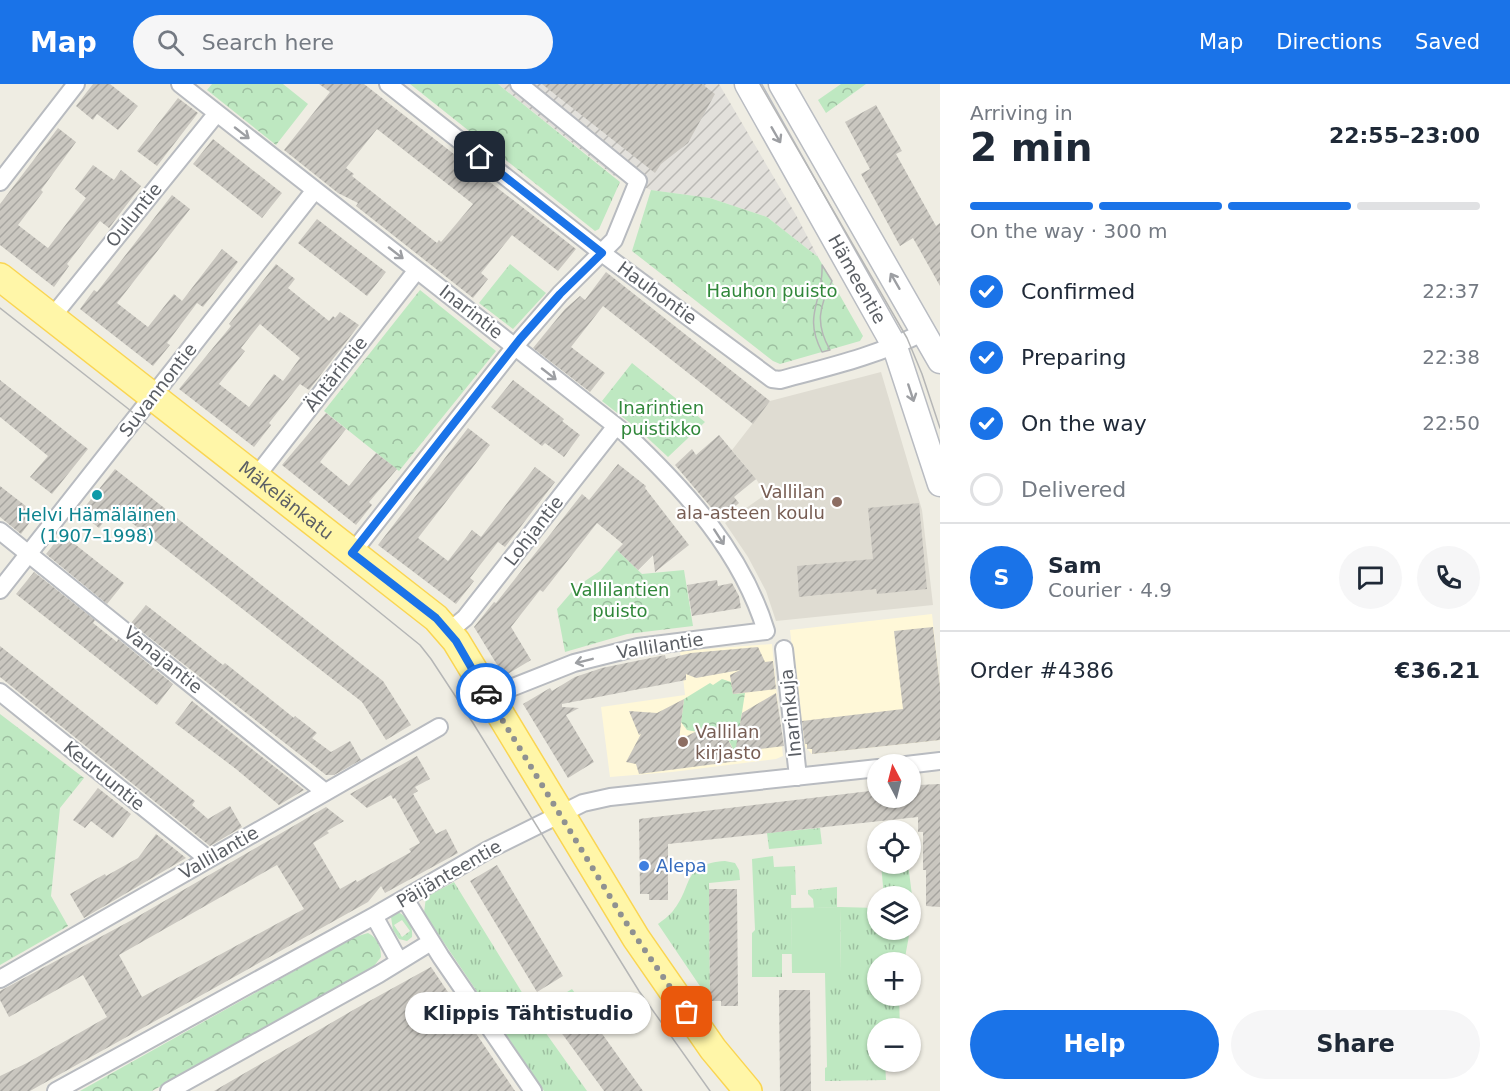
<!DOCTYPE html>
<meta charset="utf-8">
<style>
body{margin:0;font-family:"DejaVu Sans",sans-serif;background:#f6f6f7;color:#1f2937;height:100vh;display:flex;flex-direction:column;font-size:22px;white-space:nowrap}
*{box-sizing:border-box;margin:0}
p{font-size:20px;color:#747a83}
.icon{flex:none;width:33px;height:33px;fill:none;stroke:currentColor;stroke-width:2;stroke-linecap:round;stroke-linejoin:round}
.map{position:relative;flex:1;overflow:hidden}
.panel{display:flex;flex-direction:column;background:#fff;width:570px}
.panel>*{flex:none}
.needle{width:39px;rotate:353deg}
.tools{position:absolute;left:867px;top:670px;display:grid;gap:12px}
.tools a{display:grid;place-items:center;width:54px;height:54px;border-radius:50%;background:#fff;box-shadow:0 2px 4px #0004;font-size:30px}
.pin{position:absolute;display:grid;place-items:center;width:51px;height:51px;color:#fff;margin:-26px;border-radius:12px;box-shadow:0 3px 9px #0006}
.courier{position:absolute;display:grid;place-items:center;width:60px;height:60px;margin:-30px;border:4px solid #1a73e8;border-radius:50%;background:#fff;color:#222;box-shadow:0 2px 8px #0007}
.bubble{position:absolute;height:42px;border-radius:21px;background:#fff;box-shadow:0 2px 4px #0004;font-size:20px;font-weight:800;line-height:42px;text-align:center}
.summary em{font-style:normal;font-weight:800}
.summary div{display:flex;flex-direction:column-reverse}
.summary{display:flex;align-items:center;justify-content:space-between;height:102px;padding:0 30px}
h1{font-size:39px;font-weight:800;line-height:45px}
.bar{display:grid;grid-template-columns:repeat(4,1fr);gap:9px 6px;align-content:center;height:72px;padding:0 30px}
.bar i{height:8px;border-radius:4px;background:#e0e1e3}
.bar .current{background:#1a73e8}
.bar p{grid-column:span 4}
.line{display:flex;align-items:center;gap:15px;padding:0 30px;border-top:2px solid #e0e1e3}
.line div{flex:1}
.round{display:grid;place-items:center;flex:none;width:63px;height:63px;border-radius:32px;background:#f6f6f7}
ol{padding:0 30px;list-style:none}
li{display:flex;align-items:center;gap:18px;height:66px}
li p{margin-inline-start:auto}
li .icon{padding:6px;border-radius:50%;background:#1a73e8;color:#fff;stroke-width:4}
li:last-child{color:#747a83}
li i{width:33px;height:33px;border:3px solid #e0e1e3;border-radius:50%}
.action{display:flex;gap:12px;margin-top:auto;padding:12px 30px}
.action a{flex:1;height:69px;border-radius:36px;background:#1a73e8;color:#fff;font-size:24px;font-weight:800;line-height:69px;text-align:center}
.action a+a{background:#f6f6f7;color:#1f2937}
header{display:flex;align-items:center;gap:36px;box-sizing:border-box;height:84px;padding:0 30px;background:#1a73e8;color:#fff}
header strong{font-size:28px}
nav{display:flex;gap:33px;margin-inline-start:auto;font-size:21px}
.search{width:420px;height:54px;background:#f6f6f7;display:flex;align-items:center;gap:15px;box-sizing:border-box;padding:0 21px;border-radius:33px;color:#747a83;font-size:22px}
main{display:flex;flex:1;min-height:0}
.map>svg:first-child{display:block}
</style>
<header>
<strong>Map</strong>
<div class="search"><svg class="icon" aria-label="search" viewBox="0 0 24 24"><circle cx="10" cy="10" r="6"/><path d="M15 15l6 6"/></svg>Search here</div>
<nav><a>Map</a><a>Directions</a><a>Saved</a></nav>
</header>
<main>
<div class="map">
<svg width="940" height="1007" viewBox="0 0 940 1007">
<defs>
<pattern id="industrial-furrows" width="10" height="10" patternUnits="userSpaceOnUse" patternTransform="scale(1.5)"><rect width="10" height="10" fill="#e2e0db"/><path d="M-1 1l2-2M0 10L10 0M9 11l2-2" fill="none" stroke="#bab9b5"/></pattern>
<pattern id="grass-tufts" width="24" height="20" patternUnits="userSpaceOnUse" patternTransform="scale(1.5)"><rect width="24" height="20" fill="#bee8c1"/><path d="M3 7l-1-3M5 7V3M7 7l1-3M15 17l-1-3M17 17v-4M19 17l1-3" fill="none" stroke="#9dbfa0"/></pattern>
<pattern id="park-crowns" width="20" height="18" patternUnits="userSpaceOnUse" patternTransform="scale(1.5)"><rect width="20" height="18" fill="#bee8c1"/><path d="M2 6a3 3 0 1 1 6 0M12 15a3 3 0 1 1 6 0" fill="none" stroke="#9dbfa0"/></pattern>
<pattern id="building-hatch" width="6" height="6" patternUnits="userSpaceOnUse" patternTransform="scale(1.5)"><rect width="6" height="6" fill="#cac7c0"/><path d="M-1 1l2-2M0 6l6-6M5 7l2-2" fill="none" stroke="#a7a5a0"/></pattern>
</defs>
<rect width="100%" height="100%" fill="#efede3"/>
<!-- commercial -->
<path fill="#fff8d8" d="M932,530L940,603V656L812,670L803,661L790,546Z
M772,560L783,672L776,675L672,688L610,693L601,623L685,611L680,567Z"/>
<!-- industrial -->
<path fill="url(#industrial-furrows)" d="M498,0H719L796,131L818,173L767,133L710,114L651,106L613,91Z"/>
<!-- education -->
<path fill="#dfdcd2" d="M881,288L922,426L933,521L776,537L766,507L748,473L725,439L766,410L756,395L732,366L770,317Z"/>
<!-- grass -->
<path fill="url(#grass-tufts)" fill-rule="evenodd" d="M820,744L822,760L769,765L767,749Z
M773,772L774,783L795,782L796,811H791L792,870H782V893H752V849L755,846L752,775Z
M725,777L735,779L739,786L740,796L709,799L710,917L658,840C663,836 669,832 673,827C694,801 681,780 725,777Z
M881,780H908L913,819H911L910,813H884Z
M454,798L534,928L572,905L577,912L538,938L587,1007H544L424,829L426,813Z
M837,803V823L814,824L813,815L808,810V806Z
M840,823L877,824L878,846H910L904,879H878V912H899L900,945H878V978H885L886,996L825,997V984L827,983L825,889L841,888Z
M398,828C408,833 413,841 412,853L407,857L399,855L393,846L391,833ZM402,836L410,847L402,853L394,841Z"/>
<!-- park -->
<path fill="url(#park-crowns)" d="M212,0H283L308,20L276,61L207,6Z
M410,0H498L620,98L599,145L595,147Z
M841,0H866L826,29L818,16Z
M651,106L710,114L767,133L818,173L863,252L860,257L780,280L773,277L632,167Z
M510,180L546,209L513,245L479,219Z
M420,206L496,267L399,387L324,327Z
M632,279L705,338L668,373L639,346L602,317Z
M617,466L642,490L684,486L693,542L627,550L565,568L557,525L576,503L600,487Z
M722,595L731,598L733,610L745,609L740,641L760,665L741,672L738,665L734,667L721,641C707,648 702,649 687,646L681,638L684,615L710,599L713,601Z
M0,630L84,694L60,724L51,812L68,842L0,881Z
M368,849C378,854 381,863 381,873L374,882L152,1007H80L355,853Z"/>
<!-- garden -->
<path fill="#bee8c1" d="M840,823L841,889H792L791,824Z"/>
<!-- building -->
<path fill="url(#building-hatch)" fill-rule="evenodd" d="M93,0H110L138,22L118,46L97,30L93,36L76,22Z
M319,0H364L576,165L558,187L512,151L481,189L488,195L473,214L356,122L358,119L338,109L284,66L330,8ZM377,45L473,120L441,158L439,156L437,159L352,92L354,90L346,84Z
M542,0H702L715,10L688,59L661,80L655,89Z
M178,14L198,29L157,82L137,67Z
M876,21L902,67L896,70L936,142L940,139V202L913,154L900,162L861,90L870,85L845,38Z
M58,44L76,58L41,106L43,108L18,141L48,164L86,114L75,105L93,81L114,96L121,86L141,102L109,144L100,137L67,180L69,182L54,203L0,161V120Z
M213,55L282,109L262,134L193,80Z
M172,111L190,125L117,219L148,243L174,210L182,217L222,165L238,178L203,223L197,219L167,259L170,261L153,282L80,225L94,206L97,208Z
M317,135L386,188L367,212L298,159Z
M276,180L295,195L288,204L329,237L333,232L335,234L340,228L359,241L309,306L300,300L269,339L271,341L254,363L179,305L231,242L229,240ZM260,240L300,274L283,297L274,290L249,323L219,300L245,267L241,264Z
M606,188L770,317L753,340L603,222L571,263L605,289L590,308L533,264L565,225L580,212L585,216Z
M0,296L88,365L52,410L30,393L48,372L0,333Z
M513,296L564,335L562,337L580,351L564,373L545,359L542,362L491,323Z
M326,329L346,345L320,378L349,402L376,369L397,385L369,418L372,421L356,441L282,381Z
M468,344L490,361L418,454L448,477L472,446L481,453L535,383L555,398L505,463L498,458L470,494L474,497L456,520L378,461Z
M719,351L756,395L734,413L739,419L721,435L675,381L692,365L696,371Z
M618,380L646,402L645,404L689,461L655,488L653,471L638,486L617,466L623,460L597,439L543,508L540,506L511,543L531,576L504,592L474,543L494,518L496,519L582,410L589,416Z
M115,385L383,597L411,641L386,656L362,618L114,425L99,444L80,429Z
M0,402L36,430L21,450L0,433Z
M919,419L927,505L877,510L876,505L799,513L797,482L873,475L868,424Z
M62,450L124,499L107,520L46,470Z
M34,488L95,536L93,539L117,558L118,555L173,600L157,621L16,510Z
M717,496L718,502L732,499L739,512L741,524L692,532L687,501Z
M146,521L223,581L225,579L294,634L295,632L317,649L312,654L331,668L350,657L361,676L334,691H326L131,539Z
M933,543L940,603V656L812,670V665H807V660H805L802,637L903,625L894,547Z
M0,562L195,717L192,721L208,735L230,722L242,743L210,762L0,593Z
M758,563L765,578L773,577L776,605L733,610L730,591L740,586L696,594L686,590V596L562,620V623L579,624L566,631L594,678L568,694L523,620L550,604L552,607L575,593L602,584L665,571L666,575L691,569Z
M776,609L784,662L735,668L742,629Z
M684,615L679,656L705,643L708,648L721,640L738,677L639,690L636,680L626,678L641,650L639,651L629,627L657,629Z
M192,617L243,658L304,706L279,721L236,685L175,639Z
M417,672L430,695L415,703L418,707L413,710L436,750L446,745L458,769L385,809L381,802L368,818L30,1007H0V992L27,979L107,933L83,891L9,933L0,916V907L130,837L326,723L344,737L327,747L329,749L313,759L340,805L356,796L357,798L411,768L409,765L420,759L395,714L393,715L391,711L367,724L350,710ZM277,781L304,825L142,913L119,871Z
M940,700V823L926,822V786H923V748H918V733L668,760V816H649V810H640L639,735L878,706V714H910V703L918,701Z
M98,704L131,730L113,754L91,737L85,744L73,736Z
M156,750L186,774L84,834L70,810L105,790L106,792L138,774Z
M497,781L563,892L537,908L470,797Z
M709,805H737L738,922H721V917H710Z
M431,883L515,1007H214L355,925Z
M779,906H810L811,1007H780Z
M581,922L603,951L643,1007H604L555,940Z"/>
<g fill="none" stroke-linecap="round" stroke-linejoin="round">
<!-- street casing -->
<g stroke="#b8bbc0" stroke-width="20">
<path id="street" d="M180,0L626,350C685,406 742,468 766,547L638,563L574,579L488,613
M388,0L602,169L772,295L780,296C832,282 876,272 924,248
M0,98L76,0
M52,233L217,29
M255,394L417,186
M0,447L325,708
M352,469L521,255L560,210L614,156L638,97L519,0
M0,506L315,106
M448,548L465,534L616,342
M784,565L798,693
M0,608L208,775
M906,681L940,677
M405,815L441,873L533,1007
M374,832L399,877
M0,895L439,643
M56,1007L374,832L488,766L583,719L610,713L878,684
M169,1007L379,890L431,858"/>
</g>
<!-- secondary casing -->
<g stroke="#b9bcc2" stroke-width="27">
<g id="secondary">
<path id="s1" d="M747,0L895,263L940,400"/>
<path d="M781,0L940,277"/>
</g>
</g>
<!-- primary casing -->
<g stroke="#fad552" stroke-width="30">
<g id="primary">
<path id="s2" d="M0,193L436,534L456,557L636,854L713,965L748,1007"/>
</g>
</g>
<!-- street -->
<use href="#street" stroke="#fff" stroke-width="16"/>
<!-- secondary -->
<use href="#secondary" stroke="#fff" stroke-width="24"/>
<!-- primary -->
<use href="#primary" stroke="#fff6a8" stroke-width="27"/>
<!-- tram -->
<path stroke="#b5b6b6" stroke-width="1.5" d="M760,0L907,254L922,290L940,344
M822,181L832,197C819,223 815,240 830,266L822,268C802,230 824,217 822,181Z
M0,224L126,323L420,561L431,575L473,639L639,907L710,1007"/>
</g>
<!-- one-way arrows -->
<defs><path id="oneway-shaft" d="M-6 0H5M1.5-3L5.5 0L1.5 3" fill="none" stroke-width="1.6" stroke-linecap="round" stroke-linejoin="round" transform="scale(1.5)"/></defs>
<g stroke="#9d9fa3">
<use href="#oneway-shaft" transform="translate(242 49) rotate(38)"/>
<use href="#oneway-shaft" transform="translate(776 51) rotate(60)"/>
<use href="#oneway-shaft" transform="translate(396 169) rotate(38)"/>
<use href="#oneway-shaft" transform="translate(895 197) rotate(-120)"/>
<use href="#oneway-shaft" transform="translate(549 290) rotate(38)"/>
<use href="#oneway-shaft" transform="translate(911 309) rotate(72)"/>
<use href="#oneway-shaft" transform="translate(719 453) rotate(57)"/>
<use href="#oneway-shaft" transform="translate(584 577) rotate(166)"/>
</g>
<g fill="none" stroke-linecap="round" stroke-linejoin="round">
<!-- done -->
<path stroke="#8f9191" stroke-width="6" stroke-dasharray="0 10.8" d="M486,609L623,834L687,928"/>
<!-- route -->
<path stroke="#1a73e8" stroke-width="8" d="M480,73L602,169L560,210L520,255L352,469L436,534L456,557L486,609"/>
</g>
<!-- markers -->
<circle fill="#0f9aa8" stroke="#fff" stroke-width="2" cx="97" cy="411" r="6"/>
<g fill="#8d6e63" stroke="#fff" stroke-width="2">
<circle cx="837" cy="418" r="6"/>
<circle cx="683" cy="658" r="6"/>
</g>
<circle fill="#3f7fe0" stroke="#fff" stroke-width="2" cx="644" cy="782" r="6"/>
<g text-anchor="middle" stroke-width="4.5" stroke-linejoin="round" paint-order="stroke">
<!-- street labels -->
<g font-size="18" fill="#5b5f65" stroke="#fff">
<text transform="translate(134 131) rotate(-51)" y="6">Ouluntie</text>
<text dy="6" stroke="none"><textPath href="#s1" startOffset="224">Hämeentie</textPath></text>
<text transform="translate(657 209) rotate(36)" y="6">Hauhontie</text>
<text transform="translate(471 228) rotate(38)" y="6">Inarintie</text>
<text transform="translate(336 290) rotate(-52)" y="6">Ähtärintie</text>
<text transform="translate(158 306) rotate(-52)" y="6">Suvannontie</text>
<text dy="6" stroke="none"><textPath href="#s2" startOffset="363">Mäkelänkatu</textPath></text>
<text transform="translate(534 447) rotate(-52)" y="6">Lohjantie</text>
<text transform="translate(660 562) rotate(-9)" y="6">Vallilantie</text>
<text transform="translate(163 576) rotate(39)" y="6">Vanajantie</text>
<text transform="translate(791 629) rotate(-96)" y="6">Inarinkuja</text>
<text transform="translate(104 692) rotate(39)" y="6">Keuruuntie</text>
<text transform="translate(219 769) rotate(-30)" y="6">Vallilantie</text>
<text transform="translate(449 790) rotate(-30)" y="6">Päijänteentie</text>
</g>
<!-- park labels -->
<g font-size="18" fill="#30873a" stroke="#fff">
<text x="772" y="213">Hauhon puisto</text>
<text x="661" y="330">Inarintien<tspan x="661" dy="21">puistikko</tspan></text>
<text x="620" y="512">Vallilantien<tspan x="620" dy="21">puisto</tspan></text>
</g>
<!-- education labels -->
<g font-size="18" fill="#785e54" stroke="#fff" text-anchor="end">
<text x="825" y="414">Vallilan<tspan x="825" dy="21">ala-asteen koulu</tspan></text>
<text x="695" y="654" text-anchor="start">Vallilan<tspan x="695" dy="21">kirjasto</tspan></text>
</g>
<!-- culture labels -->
<g font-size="18" fill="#0d838f" stroke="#fff">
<text x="97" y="437">Helvi Hämäläinen<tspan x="97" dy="21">(1907–1998)</tspan></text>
</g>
<!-- shop labels -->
<g font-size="18" fill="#366cbe" stroke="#fff" text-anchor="start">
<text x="656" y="788">Alepa</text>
</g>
</g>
</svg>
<div class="tools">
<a><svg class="needle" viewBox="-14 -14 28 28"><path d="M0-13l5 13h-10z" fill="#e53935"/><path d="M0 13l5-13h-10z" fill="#747a83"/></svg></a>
<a><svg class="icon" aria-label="locate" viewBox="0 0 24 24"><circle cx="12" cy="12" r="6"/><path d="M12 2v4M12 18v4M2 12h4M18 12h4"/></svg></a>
<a><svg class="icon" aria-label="layers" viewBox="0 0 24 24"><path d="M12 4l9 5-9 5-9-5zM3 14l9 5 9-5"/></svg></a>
<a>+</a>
<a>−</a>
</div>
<div class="pin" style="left:687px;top:928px;background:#ea580c"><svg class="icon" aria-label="bag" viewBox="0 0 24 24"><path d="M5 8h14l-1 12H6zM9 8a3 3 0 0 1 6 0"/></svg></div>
<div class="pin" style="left:480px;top:73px;background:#1f2937"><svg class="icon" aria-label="home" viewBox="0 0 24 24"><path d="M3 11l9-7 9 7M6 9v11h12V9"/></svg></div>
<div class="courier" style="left:486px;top:609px"><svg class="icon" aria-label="car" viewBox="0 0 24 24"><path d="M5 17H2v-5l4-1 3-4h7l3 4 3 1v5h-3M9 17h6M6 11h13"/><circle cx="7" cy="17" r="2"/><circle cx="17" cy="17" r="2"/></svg></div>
<div class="bubble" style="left:405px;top:908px;width:246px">Klippis Tähtistudio</div>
</div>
<section class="panel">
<div class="summary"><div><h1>2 min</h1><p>Arriving in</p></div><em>22:55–23:00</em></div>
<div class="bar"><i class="current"></i><i class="current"></i><i class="current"></i><i></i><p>On the way · 300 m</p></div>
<ol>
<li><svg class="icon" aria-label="check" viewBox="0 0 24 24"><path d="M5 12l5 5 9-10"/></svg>Confirmed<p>22:37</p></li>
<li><svg class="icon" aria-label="check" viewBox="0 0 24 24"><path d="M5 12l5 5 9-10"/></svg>Preparing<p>22:38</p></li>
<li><svg class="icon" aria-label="check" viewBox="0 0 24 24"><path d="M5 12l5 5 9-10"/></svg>On the way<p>22:50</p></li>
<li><i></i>Delivered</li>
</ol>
<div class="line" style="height:108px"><b class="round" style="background:#1a73e8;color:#fff">S</b><div><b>Sam</b><p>Courier · 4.9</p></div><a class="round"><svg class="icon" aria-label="chat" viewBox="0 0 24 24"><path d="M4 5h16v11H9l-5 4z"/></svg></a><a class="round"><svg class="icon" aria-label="phone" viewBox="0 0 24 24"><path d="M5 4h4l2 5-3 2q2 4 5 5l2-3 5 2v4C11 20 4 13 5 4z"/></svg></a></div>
<div class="line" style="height:78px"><div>Order #4386</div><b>€36.21</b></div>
<div class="action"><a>Help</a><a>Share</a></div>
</section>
</main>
